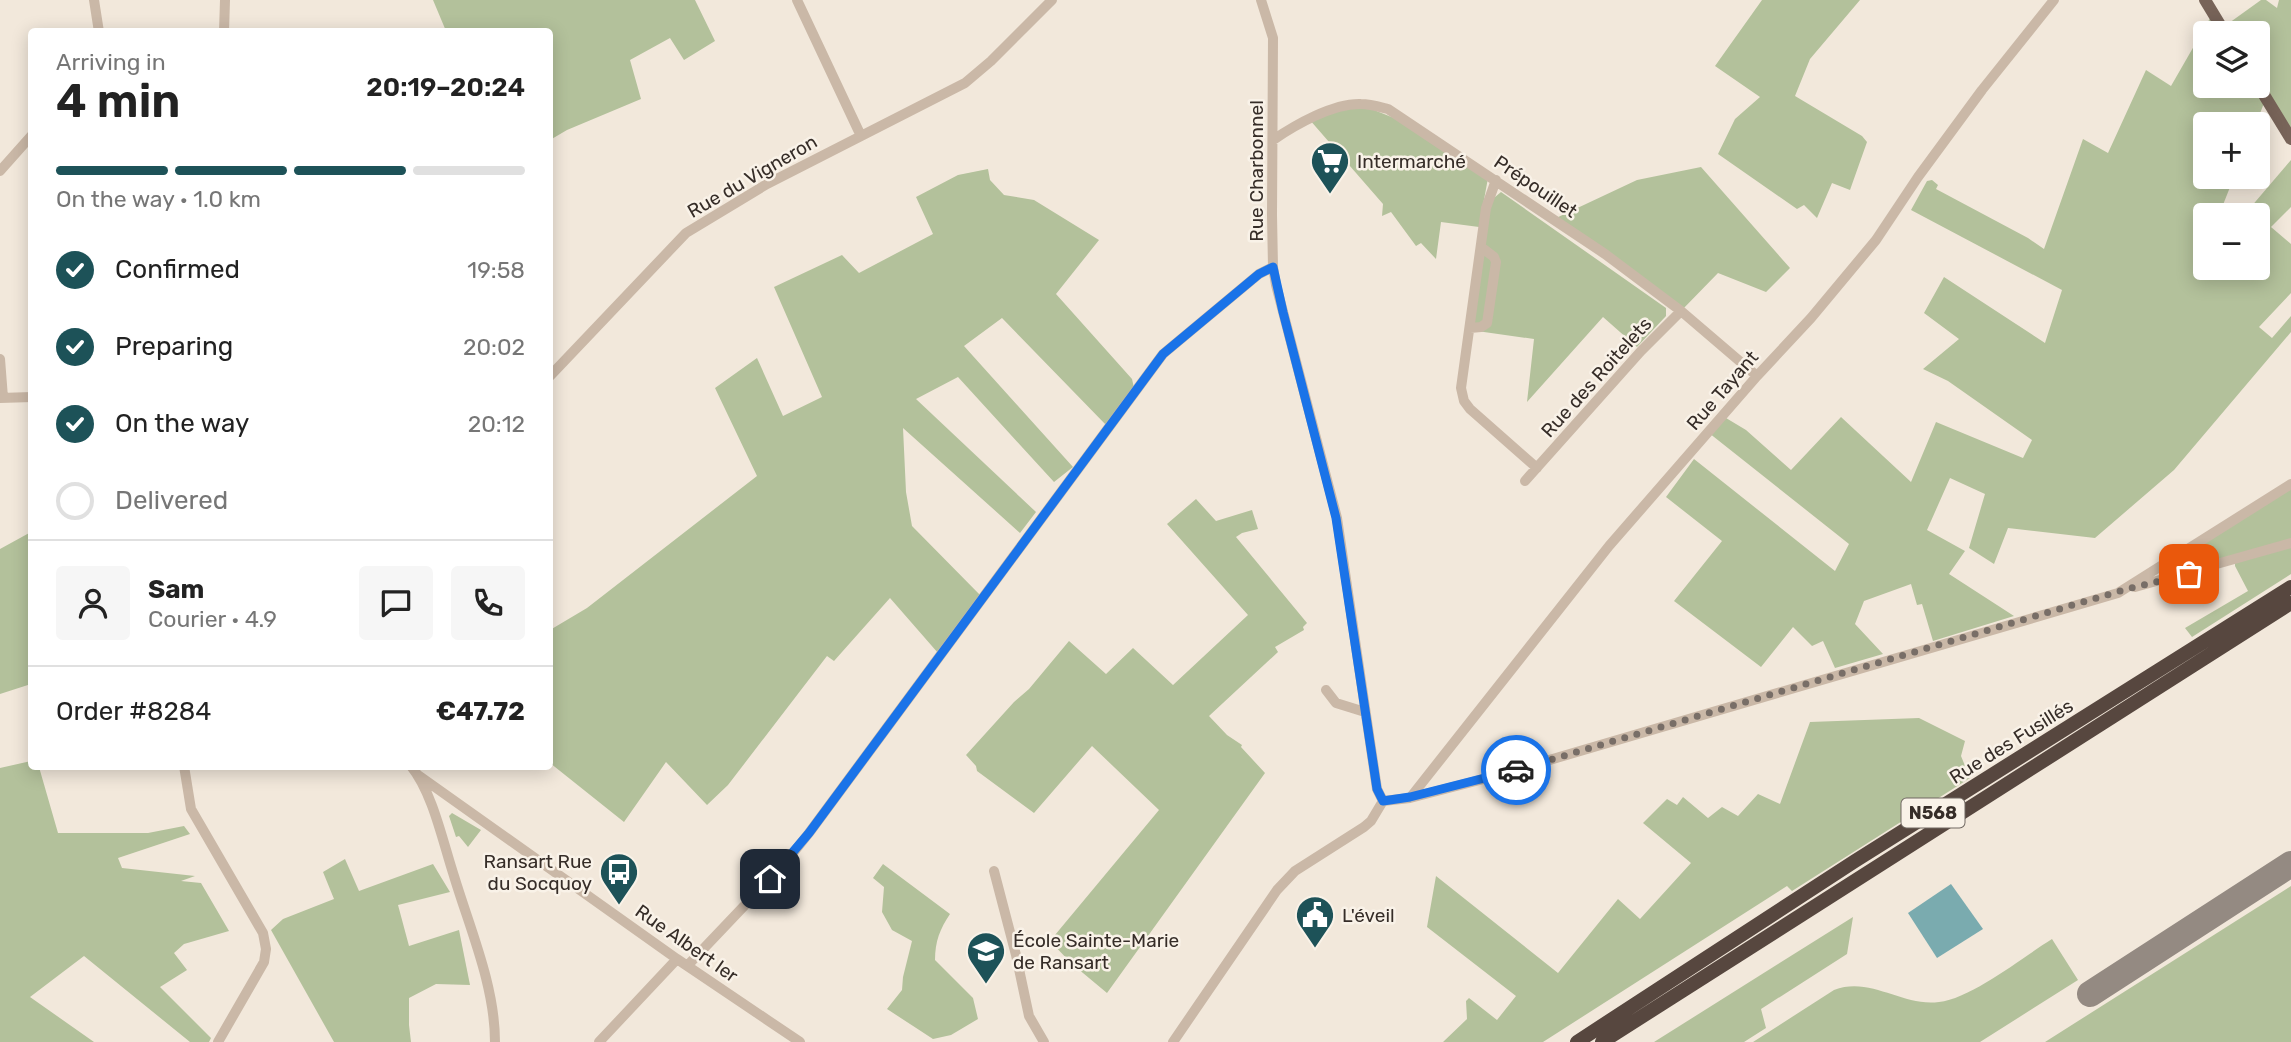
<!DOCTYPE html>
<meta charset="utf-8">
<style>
body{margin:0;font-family:Rubik,sans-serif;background:#f6f6f6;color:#222;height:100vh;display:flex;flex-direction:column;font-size:26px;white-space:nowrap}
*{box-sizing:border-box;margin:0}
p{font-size:23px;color:#767676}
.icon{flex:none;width:38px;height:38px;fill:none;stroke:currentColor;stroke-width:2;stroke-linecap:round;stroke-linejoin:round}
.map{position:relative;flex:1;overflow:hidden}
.details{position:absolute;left:28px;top:28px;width:525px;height:742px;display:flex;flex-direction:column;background:#fff;border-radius:7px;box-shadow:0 4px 18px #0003}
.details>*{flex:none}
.controls{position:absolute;left:2193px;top:21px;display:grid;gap:14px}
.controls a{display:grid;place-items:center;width:77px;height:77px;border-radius:7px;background:#fff;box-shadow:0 4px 18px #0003;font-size:35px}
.pin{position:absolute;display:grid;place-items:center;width:60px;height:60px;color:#fff;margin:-30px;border-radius:14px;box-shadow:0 4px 10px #0006}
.courier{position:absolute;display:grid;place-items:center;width:70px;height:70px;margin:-35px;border:5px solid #1a73e8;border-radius:50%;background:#fff;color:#222;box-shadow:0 2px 9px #0007}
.summary em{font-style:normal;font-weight:600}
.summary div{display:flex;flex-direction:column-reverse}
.summary{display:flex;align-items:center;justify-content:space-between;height:119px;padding:0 28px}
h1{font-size:46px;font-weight:600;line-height:52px}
.bar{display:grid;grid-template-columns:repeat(4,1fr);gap:10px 7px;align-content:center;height:84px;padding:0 28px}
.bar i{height:9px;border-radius:5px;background:#e0e0e0}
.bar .selected{background:#1d5258}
.bar p{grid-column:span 4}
.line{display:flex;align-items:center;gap:18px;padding:0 28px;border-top:2px solid #e0e0e0}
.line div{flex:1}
.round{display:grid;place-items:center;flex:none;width:74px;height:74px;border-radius:7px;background:#f6f6f6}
ol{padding:0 28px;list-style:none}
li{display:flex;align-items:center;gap:21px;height:77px}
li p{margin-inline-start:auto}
li .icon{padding:7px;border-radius:50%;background:#1d5258;color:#fff;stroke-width:4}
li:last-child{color:#767676}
li i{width:38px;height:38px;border:4px solid #e0e0e0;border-radius:50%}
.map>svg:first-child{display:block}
</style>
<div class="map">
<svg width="2291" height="1042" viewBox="0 0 2291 1042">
<rect width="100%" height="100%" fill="#f2e8db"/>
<!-- green -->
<path fill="#b3c19b" d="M433,0H695L715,41L684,60L670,38L630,60L641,99L567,130L550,140V32L446,31Z
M1762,0H1860L1810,59L1795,96L1862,136L1867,142L1850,190L1832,183L1817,218L1804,205L1797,209L1718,154L1735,119L1760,97L1715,66Z
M2261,0H2266L2277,8L2279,0H2291V135L2281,122L2258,78V33H2234L2229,23Z
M2213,13L2224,33H2205V86H2254L2264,103L2256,124H2205V177H2234L2219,215H2205V268H2258V215H2244L2291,160V207L2271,227L2291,244V293L2259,327L2272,338L2291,316V332L2174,470L2095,538L2008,528L1994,564L1969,548L1985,494L1950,478L1927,530L1965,551L1949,574L2014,616L1933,641L1922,604L1917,605L1911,584L1864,601L1855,624L1883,654L1835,668L1823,641L1812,646L1793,627L1761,667L1674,601L1722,541L1666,497L1694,459L1835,571L1849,544L1709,433L1726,418L1746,430L1791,470L1841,417L1911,482L1936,422L2023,458L2032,440L1948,381L1923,369L1959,339L1924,313L1944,277L2045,343L2062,290L1911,210L1927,181L1932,180L1938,185L1936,189L2028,238L2044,249L2083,139L2108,153L2146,70L2171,86Z
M1359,104L1399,120L1488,178L1479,227L1441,222L1436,259L1421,243L1416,246L1391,212L1382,216L1383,204L1309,119Z
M1701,167L1790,268L1766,292L1718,273L1681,311L1554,219L1637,180Z
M988,169L990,180L1004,195L1034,200L1099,240L1056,294L1132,379L1134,388L1106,425L1002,318L964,346L1073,467L1054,482L958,377L916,399L1036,512L1020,533L903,428L906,492L912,526L981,596L938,653L890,598L834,661L827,656L728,785L707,805L666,762L624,822L550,763V630L587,608L757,476L715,388L757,358L783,416L822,397L774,287L842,255L859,273L933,234L916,197L958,175Z
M1501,192L1666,308V316L1637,347L1603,317L1527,402L1534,339L1470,330L1488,203Z
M2291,488V539L2192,568L2186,565L2184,555Z
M1196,499L1216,521L1252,510L1258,529L1242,533L1236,537L1307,623L1303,627L1304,630L1275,647L1278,652L1209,716L1227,735L1242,745L1241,747L1265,773L1107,993L1071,963L1050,941L1159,810L1092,746L1034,813L977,771L976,766L966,755L1014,702L1029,689L1069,641L1106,674L1133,648L1173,685L1248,615L1167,524Z
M31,532V684L0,694V549Z
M2291,543V574L2192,637L2185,628L2248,591L2235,566V560Z
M1919,718L1965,741L1961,756L1970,778L1792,891L1787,886L1543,1042H1443L1467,1019L1466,1001L1469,998L1497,1020L1516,996L1427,927L1436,876L1558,973L1618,899L1640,919L1691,863L1643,823L1667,799L1677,805L1683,797L1708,818L1722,807L1738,816L1758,794L1780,804L1810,722Z
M31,761L32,766L39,767L58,833H148L184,826L190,834L118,858L122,868L195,876L181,881L201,883L229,931L184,944L174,953L187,970L160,987L211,1038L209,1042H190L84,956L30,997L94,1042H0V768Z
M452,813L481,830L468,847L459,836L456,837L449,816Z
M345,859L359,891L433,864L450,892L398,905L409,946L459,930L470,985L436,984L409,998V1025L411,1042H334L271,930L283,919L334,899L323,872Z
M883,864L950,914C940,929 935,941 935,960L973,998L978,1019L951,1035L933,1039L887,1009L902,990L903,977L912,941L892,930L882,912L884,887L873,878Z
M2291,886V1042H2045Z
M1853,917L1847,954L1761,1009L1766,1028L1744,1042H1654Z
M2052,939L2078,980L1980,1042H1753L1834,990C1871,976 1902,1007 1939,1002C1972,998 2023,957 2052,939Z"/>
<!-- water -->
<path fill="#7aabaf" d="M1951,884L1983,929L1937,958L1908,913Z"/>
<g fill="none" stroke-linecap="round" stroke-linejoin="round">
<!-- taxiway -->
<path stroke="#948a82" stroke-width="26" d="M2090,994L2291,864"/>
<!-- minor -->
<path stroke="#cab8a7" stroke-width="10" d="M94,0L99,32
M797,0L861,136
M1261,0L1273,38L1272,215L1273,267L1276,285L1337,518L1377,789L1383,801
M224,32L225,0
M1273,140C1295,125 1333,103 1361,104C1370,104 1380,107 1388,109L1605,254L1681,311L1757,376
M0,171L32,135
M1496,180L1486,208L1461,388L1464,401L1470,409L1537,468
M1470,328L1481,327L1487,323L1496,262L1494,257L1481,247
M0,359L3,398
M550,376L686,233L767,184L965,83L991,61L1052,0
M0,398L32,397
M1525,481L1641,351L1681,311
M2135,587L2291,543
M1326,690L1336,703L1365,712
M184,766L191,809L263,933L266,949L264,962L218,1042
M411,766C433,793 443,843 454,876C470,929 495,986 495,1042
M418,775L677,959L800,1042
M1410,798L1609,546L1757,376L1811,318L1876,240L1918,177L1982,90L2054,0
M1383,801L1410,798L1495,776L2118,593L2291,484
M994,871L1016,955L1029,1016L1044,1042
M688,965L785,863L809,833L1163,354L1259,274L1273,267
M599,1042L677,959
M1173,1042L1277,890L1295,871L1364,827L1371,821L1383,801"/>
<!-- major -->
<path stroke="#786459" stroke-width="12" d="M2205,0L2225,33
M2258,85L2291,139"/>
<!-- highway -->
<path stroke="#57473f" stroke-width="14" d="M1577,1042L1855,861L2291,587
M1602,1042L2291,603"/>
</g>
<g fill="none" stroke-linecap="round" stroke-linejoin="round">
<!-- done -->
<path stroke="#786e67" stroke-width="7" stroke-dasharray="0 12.6" d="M1516,770L2127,589L2189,574"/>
<!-- route -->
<path stroke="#1a73e8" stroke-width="9" d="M770,879L809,833L1163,354L1259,274L1273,267L1283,312L1336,518L1377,789L1383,801L1410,797L1516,770"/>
</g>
<!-- icons -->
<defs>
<g id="supermarket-pin" transform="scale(2.0125)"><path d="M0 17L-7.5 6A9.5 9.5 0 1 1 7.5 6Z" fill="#1d5258" stroke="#f9f2e8"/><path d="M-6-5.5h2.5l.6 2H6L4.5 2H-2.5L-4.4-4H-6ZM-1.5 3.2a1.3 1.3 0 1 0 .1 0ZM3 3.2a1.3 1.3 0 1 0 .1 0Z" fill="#fff"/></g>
<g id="bus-pin" transform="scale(2.0125)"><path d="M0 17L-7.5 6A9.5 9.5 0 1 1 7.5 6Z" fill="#1d5258" stroke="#f9f2e8"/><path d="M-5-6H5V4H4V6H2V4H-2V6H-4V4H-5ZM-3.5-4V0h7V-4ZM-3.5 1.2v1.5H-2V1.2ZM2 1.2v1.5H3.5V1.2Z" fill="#fff"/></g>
<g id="civic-pin" transform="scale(2.0125)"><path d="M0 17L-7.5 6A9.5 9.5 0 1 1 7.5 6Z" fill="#1d5258" stroke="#f9f2e8"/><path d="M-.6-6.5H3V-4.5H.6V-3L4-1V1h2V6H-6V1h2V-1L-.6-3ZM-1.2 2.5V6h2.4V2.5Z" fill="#fff"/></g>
<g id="school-pin" transform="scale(2.0125)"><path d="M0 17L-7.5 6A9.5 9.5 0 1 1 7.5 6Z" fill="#1d5258" stroke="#f9f2e8"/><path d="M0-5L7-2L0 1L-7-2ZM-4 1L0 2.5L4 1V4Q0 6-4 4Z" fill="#fff"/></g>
</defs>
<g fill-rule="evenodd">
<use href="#supermarket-pin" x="1330" y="161"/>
<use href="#bus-pin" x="619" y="872"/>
<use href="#civic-pin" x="1315" y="915"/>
<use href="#school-pin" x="986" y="951"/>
</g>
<g text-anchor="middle" stroke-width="5" stroke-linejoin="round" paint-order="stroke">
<!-- shield labels -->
<rect fill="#f9f2e8" stroke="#706862" stroke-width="2" x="1901.5" y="798.5" width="63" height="29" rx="5"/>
<g font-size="18" font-weight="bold" fill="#362d28">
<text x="1933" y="819">N568</text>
</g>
<!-- poi labels -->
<g font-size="19" fill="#362d28" stroke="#f9f2e8" text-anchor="start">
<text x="1357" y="168">Intermarché</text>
<text x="592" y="868" text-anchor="end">Ransart Rue<tspan x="592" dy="22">du Socquoy</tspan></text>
<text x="1342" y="922">L'éveil</text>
<text x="1013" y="947">École Sainte-Marie<tspan x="1013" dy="22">de Ransart</tspan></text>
</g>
<!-- street labels -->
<g font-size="19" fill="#362d28" stroke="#f9f2e8">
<text transform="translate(1256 171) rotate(-90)" y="7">Rue Charbonnel</text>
<text transform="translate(752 176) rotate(-30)" y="7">Rue du Vigneron</text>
<text transform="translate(1536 186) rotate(34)" y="7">Prépouillet</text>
<text transform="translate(1596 377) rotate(-48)" y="7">Rue des Roitelets</text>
<text transform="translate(1722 390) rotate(-49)" y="7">Rue Tayant</text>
<text transform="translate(2011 741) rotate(-32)" y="7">Rue des Fusillés</text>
<text transform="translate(687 943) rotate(35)" y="7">Rue Albert Ier</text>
</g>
</g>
</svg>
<div class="controls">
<a><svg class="icon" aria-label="layers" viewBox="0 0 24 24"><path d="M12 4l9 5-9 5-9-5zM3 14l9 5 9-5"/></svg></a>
<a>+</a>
<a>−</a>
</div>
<div class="pin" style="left:2189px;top:574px;background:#ea580c"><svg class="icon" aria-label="bag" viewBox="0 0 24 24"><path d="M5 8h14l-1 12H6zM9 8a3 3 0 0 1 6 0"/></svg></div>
<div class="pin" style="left:770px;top:879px;background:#1f2937"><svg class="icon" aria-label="home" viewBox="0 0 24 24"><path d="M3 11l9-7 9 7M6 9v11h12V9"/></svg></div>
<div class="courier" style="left:1516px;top:770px"><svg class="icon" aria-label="car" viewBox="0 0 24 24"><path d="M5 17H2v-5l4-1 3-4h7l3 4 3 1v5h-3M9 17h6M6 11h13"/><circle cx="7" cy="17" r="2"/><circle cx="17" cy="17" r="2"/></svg></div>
<section class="details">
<div class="summary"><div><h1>4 min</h1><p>Arriving in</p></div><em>20:19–20:24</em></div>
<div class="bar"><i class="selected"></i><i class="selected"></i><i class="selected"></i><i></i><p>On the way · 1.0 km</p></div>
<ol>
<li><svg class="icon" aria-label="check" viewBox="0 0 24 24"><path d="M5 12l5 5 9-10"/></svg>Confirmed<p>19:58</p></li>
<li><svg class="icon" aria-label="check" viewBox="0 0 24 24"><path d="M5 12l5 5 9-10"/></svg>Preparing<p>20:02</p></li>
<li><svg class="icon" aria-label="check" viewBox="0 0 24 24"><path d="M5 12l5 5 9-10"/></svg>On the way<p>20:12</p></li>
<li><i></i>Delivered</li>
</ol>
<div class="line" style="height:126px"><a class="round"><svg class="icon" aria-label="person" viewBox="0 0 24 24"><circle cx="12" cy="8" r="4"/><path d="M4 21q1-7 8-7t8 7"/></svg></a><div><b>Sam</b><p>Courier · 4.9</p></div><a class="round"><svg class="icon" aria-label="chat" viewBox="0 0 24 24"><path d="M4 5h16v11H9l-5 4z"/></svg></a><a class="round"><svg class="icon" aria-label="phone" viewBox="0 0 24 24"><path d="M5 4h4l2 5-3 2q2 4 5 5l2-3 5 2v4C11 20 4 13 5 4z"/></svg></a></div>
<div class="line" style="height:91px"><div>Order #8284</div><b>€47.72</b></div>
</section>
</div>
